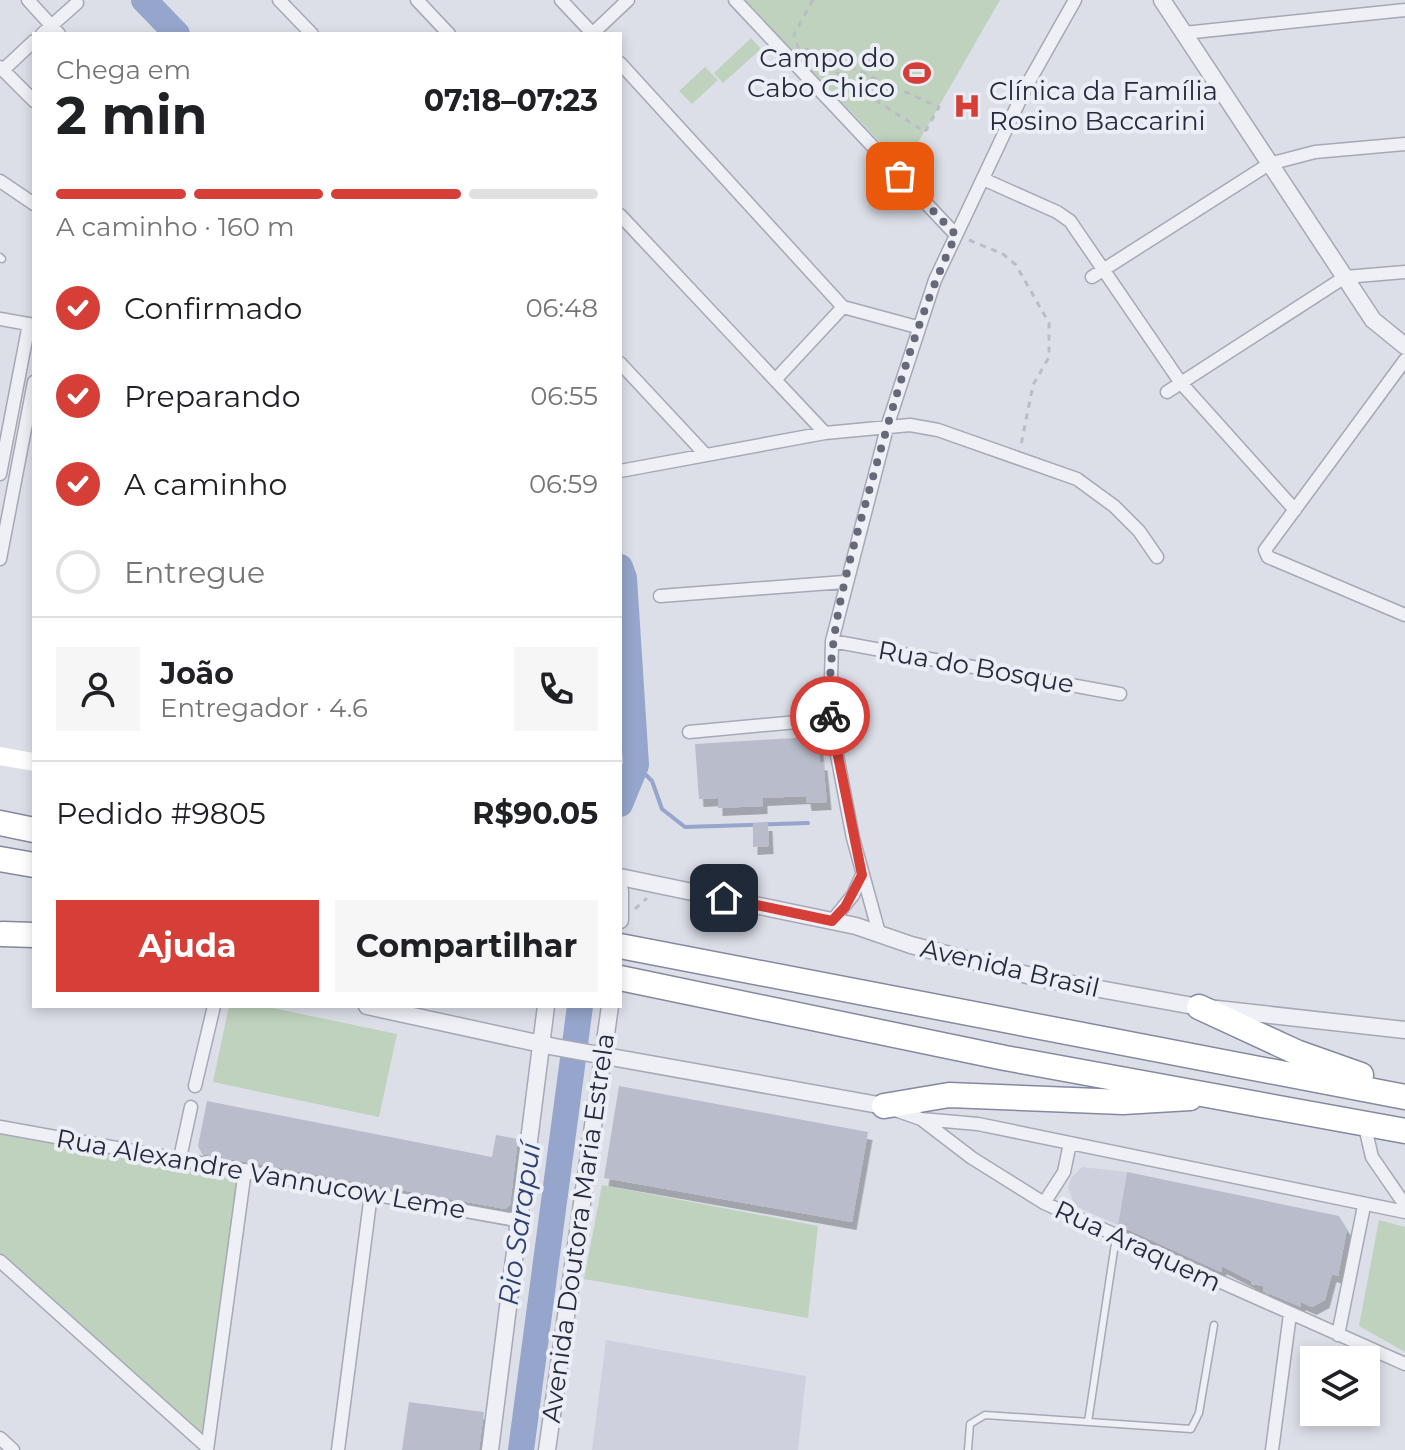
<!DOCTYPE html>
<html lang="pt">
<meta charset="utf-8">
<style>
body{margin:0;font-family:Montserrat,sans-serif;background:#f6f6f6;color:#202124;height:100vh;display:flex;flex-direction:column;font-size:30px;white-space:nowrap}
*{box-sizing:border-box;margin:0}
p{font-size:26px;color:#757577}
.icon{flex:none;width:44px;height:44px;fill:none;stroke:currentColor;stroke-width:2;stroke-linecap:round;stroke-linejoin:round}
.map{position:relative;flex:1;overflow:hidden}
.drawer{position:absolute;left:32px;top:32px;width:590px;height:976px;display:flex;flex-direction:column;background:#fff;border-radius:0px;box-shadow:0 4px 12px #0003}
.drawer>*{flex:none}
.controls{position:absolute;left:1300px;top:1346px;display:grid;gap:16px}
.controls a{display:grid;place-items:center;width:80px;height:80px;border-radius:0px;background:#fff;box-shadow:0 4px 12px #0003;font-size:40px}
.pin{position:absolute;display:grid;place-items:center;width:68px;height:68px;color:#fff;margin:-34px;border-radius:16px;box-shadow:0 4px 12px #0006}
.courier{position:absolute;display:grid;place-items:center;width:80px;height:80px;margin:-40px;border:6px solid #d63e38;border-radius:50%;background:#fff;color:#222;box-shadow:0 2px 10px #0007}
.head em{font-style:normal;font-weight:700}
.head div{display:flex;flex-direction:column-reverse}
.head{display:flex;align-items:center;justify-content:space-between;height:136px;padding:0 24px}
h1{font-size:52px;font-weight:700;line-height:60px}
.bar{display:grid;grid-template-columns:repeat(4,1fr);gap:12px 8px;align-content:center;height:96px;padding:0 24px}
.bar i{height:10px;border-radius:6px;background:#e0e0e0}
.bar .active{background:#d63e38}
.bar p{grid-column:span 4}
.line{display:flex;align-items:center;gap:20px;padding:0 24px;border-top:2px solid #e0e0e0}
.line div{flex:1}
.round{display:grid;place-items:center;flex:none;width:84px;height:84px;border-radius:0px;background:#f6f6f6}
ol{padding:0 24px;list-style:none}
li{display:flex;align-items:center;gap:24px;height:88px}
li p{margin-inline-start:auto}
li .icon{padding:8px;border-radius:50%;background:#d63e38;color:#fff;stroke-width:4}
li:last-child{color:#757577}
li i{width:44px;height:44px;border:4px solid #e0e0e0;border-radius:50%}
.button{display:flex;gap:16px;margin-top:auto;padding:16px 24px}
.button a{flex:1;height:92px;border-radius:0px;background:#d63e38;color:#fff;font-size:32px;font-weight:700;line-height:92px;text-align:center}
.button a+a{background:#f6f6f6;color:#202124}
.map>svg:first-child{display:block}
</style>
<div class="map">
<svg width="1405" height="1450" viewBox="0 0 1405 1450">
<defs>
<filter id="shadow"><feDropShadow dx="4.5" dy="8" stdDeviation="0" flood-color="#0004"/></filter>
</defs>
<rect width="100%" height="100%" fill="#dcdfe8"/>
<!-- built -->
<path fill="#ced1dd" d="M1082,1167L1127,1172L1118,1225L1075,1206L1068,1188L1071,1178Z
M606,1340L806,1376L798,1450H592Z"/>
<!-- green -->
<path fill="#bed2bd" d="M744,0H1000L904,167Z
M751,38L761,49L723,83L714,73Z
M705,67L718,80L692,104L679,91Z
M229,1006H263L397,1034L379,1117L213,1082Z
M0,1127L245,1170L207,1447L0,1261Z
M602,1185L818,1226L808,1318L584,1279Z
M1379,1220L1405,1227V1352L1359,1326Z"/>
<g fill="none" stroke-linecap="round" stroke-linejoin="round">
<!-- stream -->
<path stroke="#95a5cb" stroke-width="4" d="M636,765L652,781L662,809L685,827L808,823"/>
<!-- river -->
<path stroke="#95a5cb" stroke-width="26" d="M144,0L177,34
M620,567L624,578L636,765L620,804
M521,1450L580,1006"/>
</g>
<!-- building -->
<path fill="#b9bdcb" filter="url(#shadow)" d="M812,737L819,746L820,763L823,762L827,802L807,803L806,796L763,798V806L718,808V798L699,799L695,744Z
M753,823H768L769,846L753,847Z
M619,1086L868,1132L852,1222L604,1178Z
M207,1101L492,1157L496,1135L518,1139L510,1205L505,1209L202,1154L198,1146Z
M1127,1172L1339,1216L1347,1229L1338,1276L1332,1274L1325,1300L1312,1307L1301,1302V1307L1263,1291L1264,1286L1251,1284V1281L1222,1266L1221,1272L1118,1225Z
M409,1402L484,1412L479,1450H402Z"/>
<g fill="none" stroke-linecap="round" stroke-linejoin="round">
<!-- service casing -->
<g stroke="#a5a9b5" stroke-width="9">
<path id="service" d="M0,257L2,259
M1088,1422L1116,1237
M968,1450L970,1424L985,1415L1191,1429L1199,1413L1214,1325"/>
</g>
<!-- minor casing -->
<g stroke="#a5a9b5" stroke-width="15">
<path id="minor" d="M28,0L59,34
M279,0L312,34
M417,0L449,34
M561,0L593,34
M735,0L956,235
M1184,33L1405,10
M42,34L77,3
M592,34L628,0
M620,63L843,307L917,327
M0,67L34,101
M3,70L34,41
M983,179L1057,212L1070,221L1181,383L1295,510
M0,181L34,204
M620,215L825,433
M1092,277L1269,164L1315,152L1405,144
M0,319L34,325
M1405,360L1265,550L1268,557L1405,615
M620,363L704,453
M775,380L843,307
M1167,392L1345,277L1405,272
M620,471L825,433L910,425L938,430L1077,479L1114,506L1139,531L1157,557
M0,474L29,324
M0,559L34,382
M660,596L844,582
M832,641L1120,694
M689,732L830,719
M832,921L853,895L862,875
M879,933L853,838L830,719L832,641L888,424L935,280L1027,85L1075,0
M195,1086L214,1006
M895,1110L921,1119L972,1158L1044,1203L1405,1364
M921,1119L978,1124L1405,1212
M1364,1123L1372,1157L1405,1205
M0,1127L521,1221
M180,1158L191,1107
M1044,1203L1064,1172L1070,1143
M0,1261L207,1447
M1338,1335L1364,1206
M0,1438L13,1450
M207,1450L245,1170
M338,1450L371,1194
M1272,1450L1290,1314"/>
</g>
<!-- tertiary casing -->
<g stroke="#a5a9b5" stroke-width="19">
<path id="tertiary" d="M1162,0L1373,320L1405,346
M620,877L856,926L911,945L1039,978L1199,1007L1405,1030
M620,891V920
M367,1006L555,1047L884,1106
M490,1450L546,1006
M547,1450L610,1006"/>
</g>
<!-- motorway casing -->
<g stroke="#83899f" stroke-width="27">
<path id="motorway" d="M0,823L34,830
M0,859L34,865
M2,934L34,935
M620,946L1405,1097
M620,978L1005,1058L1405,1131
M1199,1007L1296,1052L1361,1075
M884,1106L949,1095L1123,1102L1190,1098"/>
</g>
<!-- path -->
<path stroke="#babdc6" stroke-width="3" stroke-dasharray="6 6" stroke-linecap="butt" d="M813,0L794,34L798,47L819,53L939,107L925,132L844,80L819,53
M969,240L1003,254L1016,265L1049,323V357L1033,385L1021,445
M635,909L647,898"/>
<!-- service -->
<use href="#service" stroke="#eff0f6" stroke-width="6"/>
<!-- minor -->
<use href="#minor" stroke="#eff0f6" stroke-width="12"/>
<!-- tertiary -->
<use href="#tertiary" stroke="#eff0f6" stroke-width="16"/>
<!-- secondary -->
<path stroke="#fff" stroke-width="18" d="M0,756L34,762"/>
<!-- motorway -->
<use href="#motorway" stroke="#fff" stroke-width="24"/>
</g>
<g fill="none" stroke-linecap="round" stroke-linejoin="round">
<!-- done -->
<path stroke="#65697a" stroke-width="8" stroke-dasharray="0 14.4" d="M830,716C826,633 851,556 873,477C896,395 919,313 956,235L900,176"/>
<!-- route -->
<path stroke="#d63e38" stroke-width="10" d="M724,898L832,921L845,907L862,875L830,716"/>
</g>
<!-- icons -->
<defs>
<g id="stadium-bare" transform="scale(2.16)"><path d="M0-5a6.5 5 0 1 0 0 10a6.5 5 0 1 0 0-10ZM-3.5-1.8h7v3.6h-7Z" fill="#d63e38" stroke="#eceef5" stroke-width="2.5" paint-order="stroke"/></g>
<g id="hospital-bare" transform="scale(2.16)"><path d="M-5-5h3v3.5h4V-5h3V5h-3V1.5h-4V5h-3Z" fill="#d63e38" stroke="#eceef5" stroke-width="2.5" paint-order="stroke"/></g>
</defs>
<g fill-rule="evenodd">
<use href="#stadium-bare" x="917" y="73"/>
<use href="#hospital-bare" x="967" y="106"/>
</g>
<g text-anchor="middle" stroke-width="8" stroke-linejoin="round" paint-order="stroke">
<!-- poi labels -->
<g font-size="26" fill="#252a3f" stroke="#eceef5" text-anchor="end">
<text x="895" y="67">Campo do<tspan x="895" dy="30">Cabo Chico</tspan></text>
<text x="989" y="100" text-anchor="start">Clínica da Família<tspan x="989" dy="30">Rosino Baccarini</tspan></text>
</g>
<!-- street labels -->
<g font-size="26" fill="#252a3f" stroke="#eceef5">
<text transform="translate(976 667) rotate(10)" y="9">Rua do Bosque</text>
<text transform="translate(1010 968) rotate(13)" y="9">Avenida Brasil</text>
<text transform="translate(261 1174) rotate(10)" y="9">Rua Alexandre Vannucow Leme</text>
<text transform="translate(578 1228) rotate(-82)" y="9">Avenida Doutora Maria Estrela</text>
<text transform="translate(1138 1246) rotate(25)" y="9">Rua Araquem</text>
</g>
<!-- water labels -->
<g font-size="28" font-style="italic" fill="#2d4075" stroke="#eceef5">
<text transform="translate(519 1224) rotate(-82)" y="10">Rio Sarapuí</text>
</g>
</g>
</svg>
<div class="controls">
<a><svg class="icon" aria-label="layers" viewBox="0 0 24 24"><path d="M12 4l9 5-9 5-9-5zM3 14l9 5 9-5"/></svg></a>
</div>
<div class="pin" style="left:900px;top:176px;background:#ea580c"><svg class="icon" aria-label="bag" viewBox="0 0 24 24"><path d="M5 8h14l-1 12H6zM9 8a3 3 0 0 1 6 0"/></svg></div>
<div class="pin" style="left:724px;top:898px;background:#1f2937"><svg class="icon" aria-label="home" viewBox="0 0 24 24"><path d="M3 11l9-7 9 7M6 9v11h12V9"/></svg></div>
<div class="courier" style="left:830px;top:716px"><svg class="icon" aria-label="bike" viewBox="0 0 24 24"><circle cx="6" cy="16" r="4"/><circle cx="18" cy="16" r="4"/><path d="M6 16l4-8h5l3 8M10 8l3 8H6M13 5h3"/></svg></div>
<section class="drawer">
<div class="head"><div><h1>2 min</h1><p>Chega em</p></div><em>07:18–07:23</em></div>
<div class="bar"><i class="active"></i><i class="active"></i><i class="active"></i><i></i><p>A caminho · 160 m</p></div>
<ol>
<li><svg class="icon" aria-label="check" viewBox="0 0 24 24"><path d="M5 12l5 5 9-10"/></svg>Confirmado<p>06:48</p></li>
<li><svg class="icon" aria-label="check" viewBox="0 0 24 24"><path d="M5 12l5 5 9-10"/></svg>Preparando<p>06:55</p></li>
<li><svg class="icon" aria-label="check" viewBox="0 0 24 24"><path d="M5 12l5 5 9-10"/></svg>A caminho<p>06:59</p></li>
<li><i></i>Entregue</li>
</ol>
<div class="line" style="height:144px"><a class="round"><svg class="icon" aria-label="person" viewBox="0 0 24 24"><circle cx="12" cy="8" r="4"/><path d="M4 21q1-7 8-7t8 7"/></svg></a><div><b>João</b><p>Entregador · 4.6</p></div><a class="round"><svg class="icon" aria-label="phone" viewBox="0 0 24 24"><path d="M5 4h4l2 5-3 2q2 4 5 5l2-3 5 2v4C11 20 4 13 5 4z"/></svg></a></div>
<div class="line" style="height:104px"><div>Pedido #9805</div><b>R$90.05</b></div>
<div class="button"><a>Ajuda</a><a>Compartilhar</a></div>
</section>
</div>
